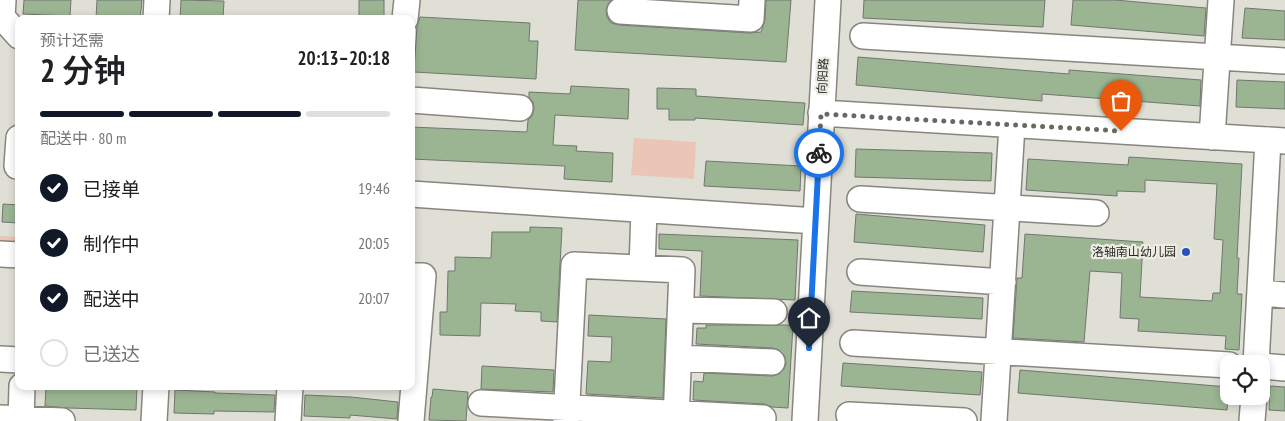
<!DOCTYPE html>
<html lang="zh">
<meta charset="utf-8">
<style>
body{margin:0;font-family:"PT Sans Narrow","Noto Sans SC",sans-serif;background:#f2f2f2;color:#202124;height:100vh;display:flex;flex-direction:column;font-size:19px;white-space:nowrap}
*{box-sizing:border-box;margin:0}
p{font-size:16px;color:#757577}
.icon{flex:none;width:28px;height:28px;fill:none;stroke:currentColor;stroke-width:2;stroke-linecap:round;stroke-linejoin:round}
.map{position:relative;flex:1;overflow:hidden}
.details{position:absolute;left:15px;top:15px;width:400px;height:375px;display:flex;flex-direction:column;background:#fff;border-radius:10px;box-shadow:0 2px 8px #0003}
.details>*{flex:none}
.fabs{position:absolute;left:1220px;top:355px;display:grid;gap:10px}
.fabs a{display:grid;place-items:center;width:50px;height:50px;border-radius:10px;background:#fff;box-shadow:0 2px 8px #0003;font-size:25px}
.pin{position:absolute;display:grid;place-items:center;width:42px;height:42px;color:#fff;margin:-51px -21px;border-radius:50% 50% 50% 0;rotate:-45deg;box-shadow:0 0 5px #0007}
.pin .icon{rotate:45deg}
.courier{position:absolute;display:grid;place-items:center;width:50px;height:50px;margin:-25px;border:4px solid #1a73e8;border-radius:50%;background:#fff;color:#222;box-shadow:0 1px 6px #0007}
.summary em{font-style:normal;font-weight:600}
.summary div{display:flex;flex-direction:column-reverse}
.summary{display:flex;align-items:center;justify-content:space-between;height:85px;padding:0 25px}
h1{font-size:32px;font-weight:600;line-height:38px}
.bar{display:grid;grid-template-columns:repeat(4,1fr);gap:8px 5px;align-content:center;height:60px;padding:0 25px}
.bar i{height:6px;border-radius:4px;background:#e0e0e0}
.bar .active{background:#111827}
.bar p{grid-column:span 4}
ol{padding:0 25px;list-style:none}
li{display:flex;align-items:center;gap:15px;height:55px}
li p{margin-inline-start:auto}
li .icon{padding:5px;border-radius:50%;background:#111827;color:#fff;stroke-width:4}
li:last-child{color:#757577}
li i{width:28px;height:28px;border:2px solid #e0e0e0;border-radius:50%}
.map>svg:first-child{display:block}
</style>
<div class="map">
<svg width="1285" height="421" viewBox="0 0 1285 421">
<rect width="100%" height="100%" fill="#dfdfd6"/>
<!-- green -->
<path fill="#ebc6b7" d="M634,138L696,142L694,179L631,175Z
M0,236L19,237V246L0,245Z"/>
<!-- building -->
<path fill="#9bb592" stroke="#717670" d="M24,0H71L70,16L23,14Z
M97,0H142L140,19L96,18Z
M181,0L224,1L223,19H180Z
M359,0H384V17H379V19H359Z
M578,0H611L608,4L606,10L607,17L611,23L619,25L750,33L761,32L765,20L766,0H791L786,62L575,50Z
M864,0H1045L1043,27L863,18Z
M1073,0H1115L1206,8L1204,36L1071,25Z
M1245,8L1285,11V40L1242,38Z
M420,17L530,23L529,41H538L536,79L414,72L417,26Z
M858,57L1069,74V70L1201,80L1200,106L1042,94V101L856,85Z
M1237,80L1285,82V109L1236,107Z
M571,86L629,89L628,119L555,115L553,145L577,146L576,151L613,153L612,182L564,179L565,166L411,159V127L527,132L528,120L532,116L534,109L533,102L529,97V92L570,94Z
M657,88L696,89V96L805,103L803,125L695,118V120H669V109H657Z
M856,149L992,153L991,181L855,177Z
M1129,157L1242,164L1237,258H1239L1237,294H1242L1239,350L1225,349L1226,336L1138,331L1139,319L1120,318L1122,273L1090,271L1084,342L1013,338L1017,278H1022L1025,234L1143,242L1140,297L1212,301L1213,293H1220L1223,240L1214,239L1217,184L1145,180V192L1117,191V196L1026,190L1028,159L1128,165Z
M706,161L801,166L800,191L704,186Z
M3,204L19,205V223L2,222Z
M856,214L985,225L983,252L854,242Z
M530,227L562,228L557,322L541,321V312L515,311L516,304L481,303L480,336L440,335V312H447L448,271H455V257L491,258L492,232H530Z
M659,234L798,240L795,300L700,296L702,251L659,249Z
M852,291L983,298L982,319L850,312Z
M589,315L666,319L663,398L586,394L588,361L611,362L612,337L588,336Z
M706,325H793L788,408L772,407L764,404L693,400L694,381L703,382L704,373L772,376L779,374L784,369L786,363L784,355L779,350L773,348L696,344L697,328H706Z
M843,363L982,372L980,395L841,386Z
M482,366L554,370L553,392L481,389Z
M1020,370L1229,387L1227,410L1018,393Z
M46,386H137L136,410L68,408L45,406Z
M1270,386L1285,387V411L1269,410Z
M433,389L468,392L466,421L429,420L431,397H432Z
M175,390L215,392V393L275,395L274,412L214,411V414L174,413Z
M305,395L351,397L398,402L397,419L350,415V418L304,416Z"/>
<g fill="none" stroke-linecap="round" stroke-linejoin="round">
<!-- minor casing -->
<g stroke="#87867e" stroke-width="28">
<path id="minor" d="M3,0L2,17L19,36
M620,11L751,19L752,0
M156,19L157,0
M405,19L407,0
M863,36L1285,61
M411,100L520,108
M821,113L1285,141
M1212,137L1221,0
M17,166L19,138
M411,194L816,221
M860,199L1096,213
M0,254L19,255
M642,268L644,210
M860,272L1003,282
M411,276H423L411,421
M1260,293L1285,295
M681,310L774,312
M853,343L1229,365
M679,358L772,362
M0,359L19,360
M1256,364L1268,140
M1261,366L1285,368
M481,403L763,418
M849,415L964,421
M0,418L62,421
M21,421L22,386
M154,421L156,386
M288,421L290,386
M566,421L574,265L682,270L676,421
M805,421L828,0
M994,421L1012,125
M1252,421L1254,396"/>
</g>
<!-- minor -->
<use href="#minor" stroke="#fff" stroke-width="25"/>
</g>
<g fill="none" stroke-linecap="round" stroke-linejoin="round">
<!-- done -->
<path stroke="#696963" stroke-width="5" stroke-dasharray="0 9" d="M819,153L821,114L1121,131"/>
<!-- route -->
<path stroke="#1a73e8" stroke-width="6" d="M809,348L819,153"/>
</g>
<!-- markers -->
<circle fill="#2850bf" stroke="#ecece3" stroke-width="2" cx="1186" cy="252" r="5"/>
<g text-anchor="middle" stroke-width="4.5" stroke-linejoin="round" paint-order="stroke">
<!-- street labels -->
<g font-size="12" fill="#292925" stroke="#ecece3">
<text transform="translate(823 76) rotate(-87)" y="4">向阳路</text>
</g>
<!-- poi labels -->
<g font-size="12" fill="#292925" stroke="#ecece3" text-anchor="end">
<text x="1176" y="256">洛轴南山幼儿园</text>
</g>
</g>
</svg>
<div class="fabs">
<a><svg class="icon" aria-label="locate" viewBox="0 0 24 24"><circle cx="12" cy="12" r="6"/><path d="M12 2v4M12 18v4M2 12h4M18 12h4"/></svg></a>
</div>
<div class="pin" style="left:1121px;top:131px;background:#ea580c"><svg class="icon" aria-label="bag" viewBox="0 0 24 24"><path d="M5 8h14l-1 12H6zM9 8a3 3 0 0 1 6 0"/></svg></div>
<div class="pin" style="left:809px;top:348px;background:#1f2937"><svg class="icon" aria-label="home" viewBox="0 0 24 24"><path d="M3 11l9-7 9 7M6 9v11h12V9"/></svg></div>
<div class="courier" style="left:819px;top:153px"><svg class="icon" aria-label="bike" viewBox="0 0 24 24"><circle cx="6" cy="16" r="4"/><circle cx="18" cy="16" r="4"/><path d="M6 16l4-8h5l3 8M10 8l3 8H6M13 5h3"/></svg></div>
<section class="details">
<div class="summary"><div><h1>2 分钟</h1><p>预计还需</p></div><em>20:13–20:18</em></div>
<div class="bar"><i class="active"></i><i class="active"></i><i class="active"></i><i></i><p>配送中 · 80 m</p></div>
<ol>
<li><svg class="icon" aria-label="check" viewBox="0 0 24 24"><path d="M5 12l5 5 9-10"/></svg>已接单<p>19:46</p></li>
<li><svg class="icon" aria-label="check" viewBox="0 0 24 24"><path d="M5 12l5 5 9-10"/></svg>制作中<p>20:05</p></li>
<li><svg class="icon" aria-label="check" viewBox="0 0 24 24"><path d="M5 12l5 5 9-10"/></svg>配送中<p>20:07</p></li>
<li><i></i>已送达</li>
</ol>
</section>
</div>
